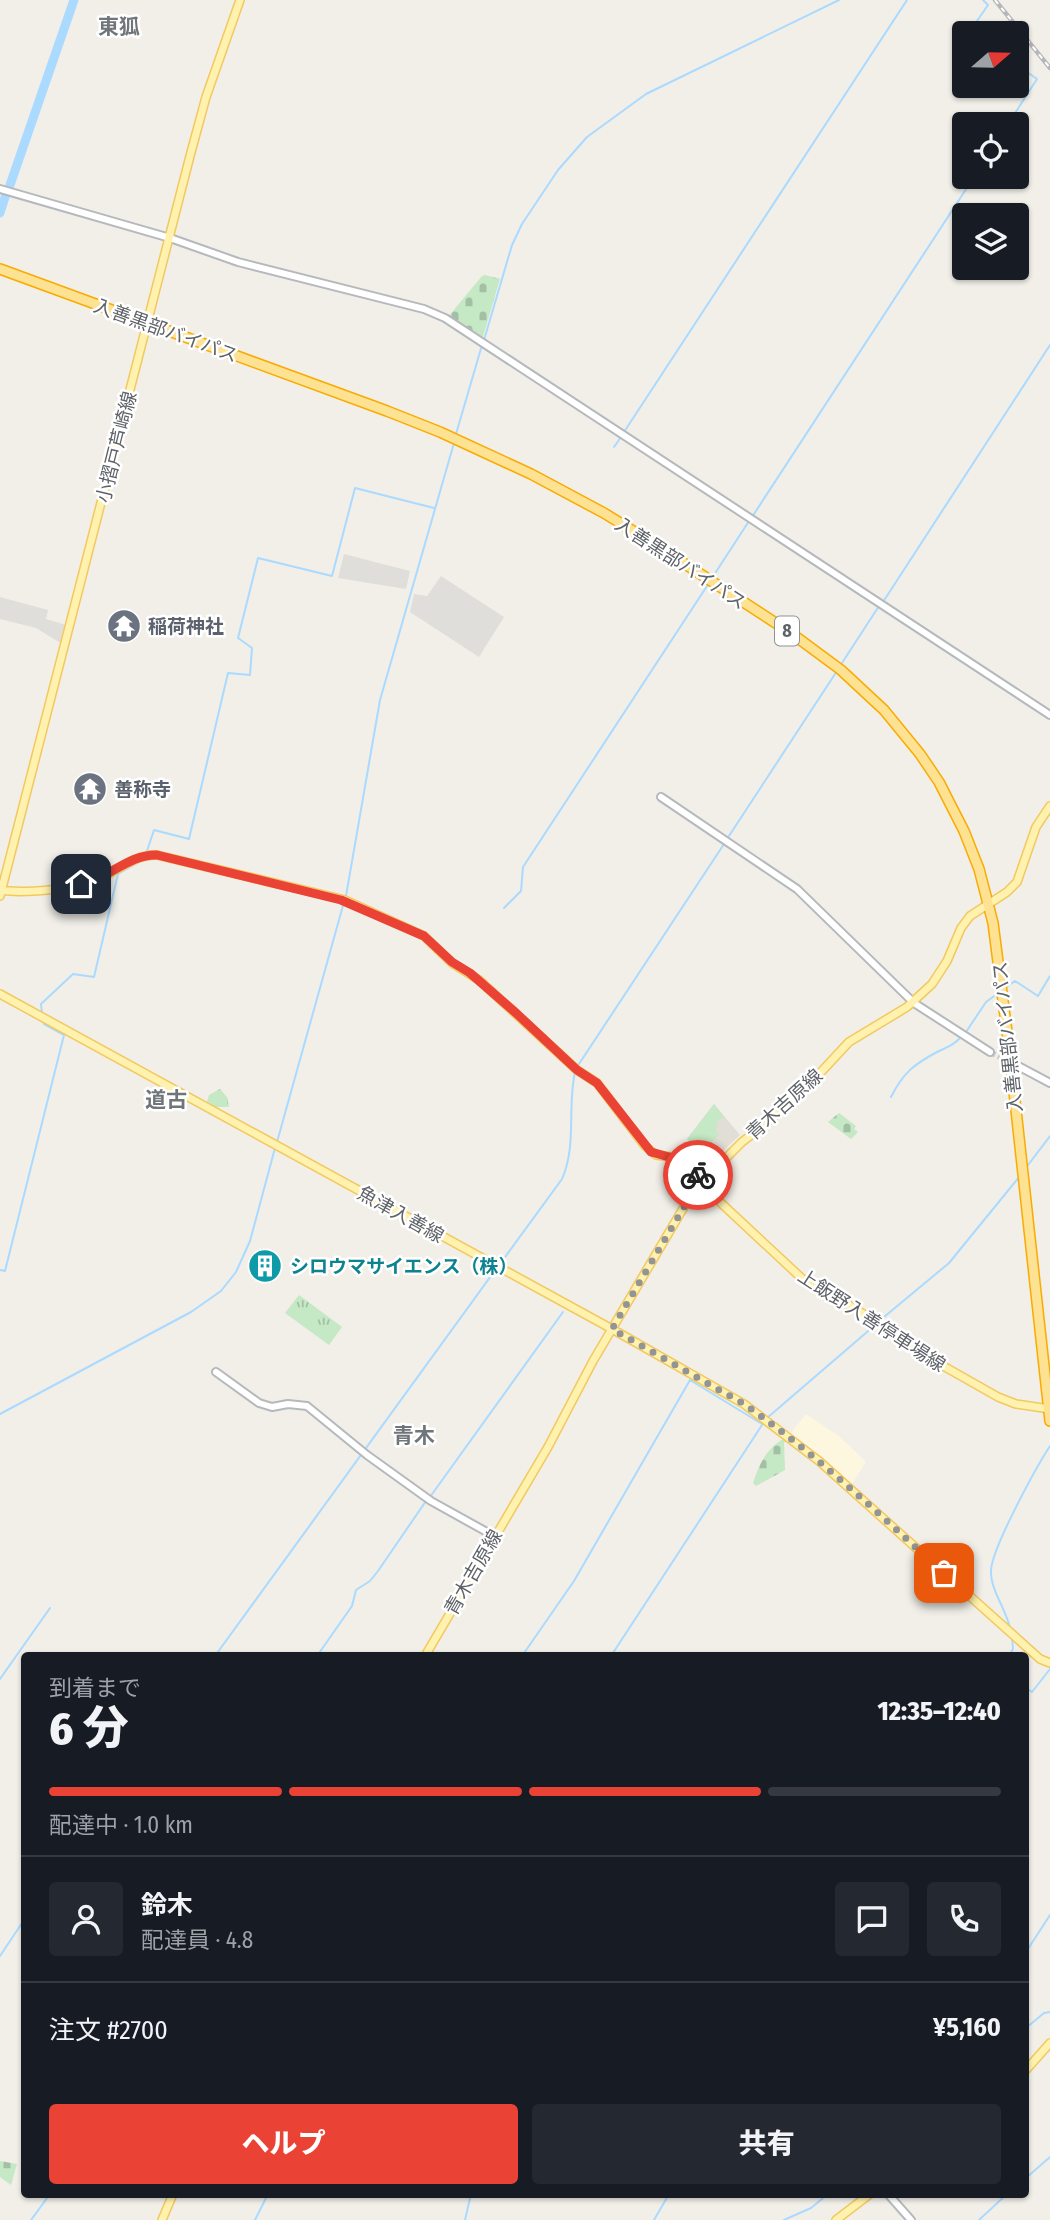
<!DOCTYPE html>
<html lang="ja">
<meta charset="utf-8">
<style>
body{margin:0;font-family:"Fira Sans Condensed","Noto Sans JP",sans-serif;background:#242831;color:#f1f3f6;height:100vh;display:flex;flex-direction:column;font-size:26px;white-space:nowrap}
*{box-sizing:border-box;margin:0}
p{font-size:23px;color:#9ea1a6}
.icon{flex:none;width:38px;height:38px;fill:none;stroke:currentColor;stroke-width:2;stroke-linecap:round;stroke-linejoin:round}
.map{position:relative;flex:1;overflow:hidden}
.drawer{position:absolute;left:21px;top:1652px;width:1008px;height:546px;display:flex;flex-direction:column;background:#171b24;border-radius:7px;box-shadow:0 2px 5px #0004}
.drawer>*{flex:none}
.needle{width:46px;rotate:70deg}
.tools{position:absolute;left:952px;top:21px;display:grid;gap:14px}
.tools a{display:grid;place-items:center;width:77px;height:77px;border-radius:7px;background:#171b24;box-shadow:0 2px 5px #0004;font-size:35px}
.pin{position:absolute;display:grid;place-items:center;width:60px;height:60px;color:#fff;margin:-30px;border-radius:14px;box-shadow:0 4px 10px #0006}
.courier{position:absolute;display:grid;place-items:center;width:70px;height:70px;margin:-35px;border:5px solid #ea4335;border-radius:50%;background:#fff;color:#222;box-shadow:0 2px 9px #0007}
.head em{font-style:normal;font-weight:800}
.head div{display:flex;flex-direction:column-reverse}
.head{display:flex;align-items:center;justify-content:space-between;height:119px;padding:0 28px}
h1{font-size:46px;font-weight:800;line-height:52px}
.bar{display:grid;grid-template-columns:repeat(4,1fr);gap:10px 7px;align-content:center;height:84px;padding:0 28px}
.bar i{height:9px;border-radius:5px;background:#363941}
.bar .active{background:#ea4335}
.bar p{grid-column:span 4}
.line{display:flex;align-items:center;gap:18px;padding:0 28px;border-top:2px solid #363941}
.line div{flex:1}
.round{display:grid;place-items:center;flex:none;width:74px;height:74px;border-radius:7px;background:#242831}
.button{display:flex;gap:14px;margin-top:auto;padding:14px 28px}
.button a{flex:1;height:80px;border-radius:7px;background:#ea4335;color:#fff;font-size:28px;font-weight:800;line-height:80px;text-align:center}
.button a+a{background:#242831;color:#f1f3f6}
.map>svg:first-child{display:block}
</style>
<div class="map">
<svg width="1050" height="2220" viewBox="0 0 1050 2220">
<defs>
<pattern id="grass-tufts" width="24" height="20" patternUnits="userSpaceOnUse" patternTransform="scale(1.75)"><rect width="24" height="20" fill="#c5e8c5"/><path d="M3 7l-1-3M5 7V3M7 7l1-3M15 17l-1-3M17 17v-4M19 17l1-3" fill="none" stroke="#a3c0a4"/></pattern>
<pattern id="cemetery-stones" width="16" height="16" patternUnits="userSpaceOnUse" patternTransform="scale(1.75)"><rect width="16" height="16" fill="#c5e8c5"/><path d="M2 7V4a2 2 0 0 1 4 0v3zM10 15v-3a2 2 0 0 1 4 0v3z" fill="#a3c0a4"/></pattern>
</defs>
<rect width="100%" height="100%" fill="#f1efe8"/>
<!-- commercial -->
<path fill="#fef7e0" d="M806,1414L839,1436L866,1462L852,1484L791,1433Z"/>
<!-- industrial -->
<path fill="#e0deda" d="M344,554L410,571L406,589L338,578Z
M441,576L504,617L479,657L410,612L414,594L427,596Z
M0,597L48,610L46,619L66,625L62,644L36,628L0,619Z"/>
<!-- education -->
<path fill="#e1ded6" d="M714,1104L740,1135L713,1160L687,1139Z"/>
<!-- grass -->
<path fill="url(#grass-tufts)" d="M299,1295L342,1327L329,1345L285,1313Z"/>
<!-- cemetery -->
<path fill="url(#cemetery-stones)" d="M485,275L500,279L482,340L448,317L482,276Z
M220,1089L227,1097L229,1107H215L207,1101L209,1095Z
M839,1113L856,1126L854,1129L858,1132L851,1139L828,1122Z
M783,1439L786,1440L784,1443L785,1470L756,1486L753,1483C759,1465 766,1449 783,1439Z
M0,2161L17,2164L11,2185L0,2177Z"/>
<!-- green -->
<path fill="#c5e8c5" d="M714,1104L724,1117L717,1121L716,1131L719,1134L703,1152L687,1139Z"/>
<g fill="none" stroke-linecap="round" stroke-linejoin="round">
<!-- stream -->
<path stroke="#aadaff" stroke-width="2" d="M973,33L977,21L988,5L983,0
M1008,124L1037,79L1017,65
M484,340L512,245L522,224L558,170L587,137L646,94L839,0
M624,432L907,0
M456,434L482,345
M614,447L621,437
M752,517L974,177
M712,578L749,521
M883,602L1050,345
M840,666L879,606
M727,839L837,671
M146,854L154,830L189,839L228,673L250,675L252,648L238,638L258,558L332,576L355,488L434,508
M346,896L380,700L454,443
M504,908L521,891L523,867L709,583
M1005,988L1015,981L1038,996L1050,976
M42,1014L41,1004L73,974L94,977L118,874L144,859
M966,1032L986,1002L997,994
M577,1067L724,844
M891,1097C903,1073 914,1064 939,1051C948,1047 955,1044 962,1036
M277,1142L344,902
M1025,1169L1050,1136
M500,1264L562,1179C577,1145 567,1108 575,1072
M0,1270L5,1271L64,1035L44,1024L43,1020
M878,1322L949,1263L1020,1176
M0,1414L191,1312L221,1291L236,1272L250,1241L275,1148
M767,1418L874,1326
M430,1497L563,1312
M1010,1628C1006,1609 991,1591 991,1572C990,1551 1037,1466 1050,1446
M215,1656L496,1269
M317,1656L352,1606L356,1590L370,1581L378,1571L426,1501
M522,1656L574,1581L690,1380L762,1424
M611,1656L764,1422
M1009,1656L1013,1649L1012,1637
M0,1679L50,1608
M1026,1688L1032,1692L1050,1669
M1026,1952L1050,1915
M0,1956L24,1920
M1026,2028L1044,2013L1050,2012
M1026,2178L1050,2157
M31,2220L50,2194
M255,2220L268,2194
M465,2220L471,2194
M654,2220L669,2194
M784,2220L811,2208L828,2194
M979,2220L1007,2194"/>
<!-- river -->
<path stroke="#aadaff" stroke-width="9" d="M10,185L74,0
M0,213L5,197"/>
<!-- minor-tunnel -->
<path stroke="#ccccc8" stroke-width="6" stroke-dasharray="6 3" stroke-linecap="butt" d="M990,1052L1013,1064"/>
<!-- minor casing -->
<g stroke="#b5b8bc" stroke-width="10">
<path id="minor" d="M0,189L170,238L238,262L424,309L445,318L1050,715
M661,797L797,889L914,1003L990,1052
M1018,1066L1050,1083
M216,1372L259,1403L272,1407L288,1404L307,1406L367,1455L431,1501L494,1536
M888,2194L911,2220"/>
</g>
<!-- major casing -->
<g stroke="#f2c960" stroke-width="10">
<path id="major" d="M0,890C23,894 76,889 97,880C117,871 134,854 157,855L345,900L424,936L452,963L479,980L577,1070L597,1083L645,1146L656,1155L672,1157L686,1164L722,1204L809,1285L854,1308L938,1363L998,1397L1016,1404L1050,1409
M0,896L190,156L206,97L240,0
M0,994L612,1329L744,1404L819,1461L1040,1659L1050,1663
M425,1656L548,1447L593,1361L694,1190L742,1142L764,1125L821,1072L849,1042L907,1007L932,984L947,961L961,928L970,916L1007,892L1017,882L1036,827L1050,806
M1026,2070L1050,2043
M162,2220L173,2194
M836,2220L870,2194"/>
</g>
<!-- highway casing -->
<g stroke="#f9ab00" stroke-width="12">
<path id="highway" d="M0,269L387,411L440,432L531,474L604,513L659,547L791,633L841,670L884,710L920,754L939,782L964,831L979,869L993,923L1010,1055L1050,1421"/>
</g>
<!-- minor -->
<use href="#minor" stroke="#fff" stroke-width="6"/>
<!-- major -->
<use href="#major" stroke="#fff2af" stroke-width="7"/>
<!-- highway -->
<use href="#highway" stroke="#fde293" stroke-width="9"/>
<!-- rail casing -->
<g stroke="#b6b7b8" stroke-width="4.5">
<path id="rail" d="M995,0L1050,68"/>
</g>
<!-- rail -->
<use href="#rail" stroke="#fff" stroke-width="2" stroke-dasharray="5" stroke-linecap="butt"/>
</g>
<g fill="none" stroke-linecap="round" stroke-linejoin="round">
<!-- done -->
<path stroke="#929495" stroke-width="7" stroke-dasharray="0 12.6" d="M698,1175L701,1182L694,1190L612,1329L744,1404C816,1454 879,1514 944,1573"/>
<!-- route -->
<path stroke="#ea4335" stroke-width="9" d="M81,884C108,879 129,854 157,855L341,900L424,936L452,962L470,973L516,1013L577,1070L597,1083L651,1152L680,1160L698,1175"/>
</g>
<!-- icons -->
<defs>
<g id="temple-disc" transform="scale(1.75)"><circle r="9.5" fill="#6b7280" stroke="#fff"/><path d="M0-6L5-2H3V0L6.5 2.5H4V6H1.5V3h-3V6H-4V2.5H-6.5L-3 0V-2H-5Z" fill="#fff"/></g>
<g id="building-disc" transform="scale(1.75)"><circle r="9.5" fill="#0f9aa8" stroke="#fff"/><path d="M-4-6H4V6H1V3H-1V6H-4ZM-2.5-4.3h1.7v1.8h-1.7ZM.8-4.3h1.7v1.8H.8ZM-2.5-1h1.7V.8h-1.7ZM.8-1h1.7V.8H.8Z" fill="#fff"/></g>
</defs>
<g fill-rule="evenodd">
<use href="#temple-disc" x="124" y="626"/>
<use href="#temple-disc" x="90" y="789"/>
<use href="#building-disc" x="265" y="1266"/>
</g>
<g text-anchor="middle" stroke-width="5" stroke-linejoin="round" paint-order="stroke">
<!-- shield labels -->
<rect fill="#fff" stroke="#8f9295" stroke-width="2" x="775" y="616.5" width="24" height="29" rx="5"/>
<g font-size="18" font-weight="bold" fill="#5f6368">
<text x="787" y="637">8</text>
</g>
<!-- street labels -->
<g font-size="19" fill="#5f6368" stroke="#fff">
<text transform="translate(166 330) rotate(20)" y="7">入善黒部バイパス</text>
<text transform="translate(116 447) rotate(-76)" y="7">小摺戸芦崎線</text>
<text transform="translate(681 563) rotate(33)" y="7">入善黒部バイパス</text>
<text transform="translate(1007 1037) rotate(-96)" y="7">入善黒部バイパス</text>
<text transform="translate(784 1104) rotate(-42)" y="7">青木吉原線</text>
<text transform="translate(401 1214) rotate(29)" y="7">魚津入善線</text>
<text transform="translate(872 1320) rotate(33)" y="7">上飯野入善停車場線</text>
<text transform="translate(473 1572) rotate(-60)" y="7">青木吉原線</text>
</g>
<!-- worship labels -->
<g font-size="19" font-weight="bold" fill="#5b616d" stroke="#fff" text-anchor="start">
<text x="148" y="633">稲荷神社</text>
<text x="114" y="796">善称寺</text>
</g>
<!-- culture labels -->
<g font-size="19" font-weight="bold" fill="#0d838f" stroke="#fff" text-anchor="start">
<text x="290" y="1273">シロウマサイエンス（株）</text>
</g>
<!-- neighbourhood labels -->
<g font-size="21" font-weight="bold" fill="#70757a" stroke="#fff">
<text x="119" y="34">東狐</text>
<text x="166" y="1107">道古</text>
<text x="414" y="1443">青木</text>
</g>
</g>
</svg>
<div class="tools">
<a><svg class="needle" viewBox="-14 -14 28 28"><path d="M0-13l5 13h-10z" fill="#e53935"/><path d="M0 13l5-13h-10z" fill="#9ea1a6"/></svg></a>
<a><svg class="icon" aria-label="locate" viewBox="0 0 24 24"><circle cx="12" cy="12" r="6"/><path d="M12 2v4M12 18v4M2 12h4M18 12h4"/></svg></a>
<a><svg class="icon" aria-label="layers" viewBox="0 0 24 24"><path d="M12 4l9 5-9 5-9-5zM3 14l9 5 9-5"/></svg></a>
</div>
<div class="pin" style="left:944px;top:1573px;background:#ea580c"><svg class="icon" aria-label="bag" viewBox="0 0 24 24"><path d="M5 8h14l-1 12H6zM9 8a3 3 0 0 1 6 0"/></svg></div>
<div class="pin" style="left:81px;top:884px;background:#1f2937"><svg class="icon" aria-label="home" viewBox="0 0 24 24"><path d="M3 11l9-7 9 7M6 9v11h12V9"/></svg></div>
<div class="courier" style="left:698px;top:1175px"><svg class="icon" aria-label="bike" viewBox="0 0 24 24"><circle cx="6" cy="16" r="4"/><circle cx="18" cy="16" r="4"/><path d="M6 16l4-8h5l3 8M10 8l3 8H6M13 5h3"/></svg></div>
<section class="drawer">
<div class="head"><div><h1>6 分</h1><p>到着まで</p></div><em>12:35–12:40</em></div>
<div class="bar"><i class="active"></i><i class="active"></i><i class="active"></i><i></i><p>配達中 · 1.0 km</p></div>
<div class="line" style="height:126px"><a class="round"><svg class="icon" aria-label="person" viewBox="0 0 24 24"><circle cx="12" cy="8" r="4"/><path d="M4 21q1-7 8-7t8 7"/></svg></a><div><b>鈴木</b><p>配達員 · 4.8</p></div><a class="round"><svg class="icon" aria-label="chat" viewBox="0 0 24 24"><path d="M4 5h16v11H9l-5 4z"/></svg></a><a class="round"><svg class="icon" aria-label="phone" viewBox="0 0 24 24"><path d="M5 4h4l2 5-3 2q2 4 5 5l2-3 5 2v4C11 20 4 13 5 4z"/></svg></a></div>
<div class="line" style="height:91px"><div>注文 #2700</div><b>¥5,160</b></div>
<div class="button"><a>ヘルプ</a><a>共有</a></div>
</section>
</div>
